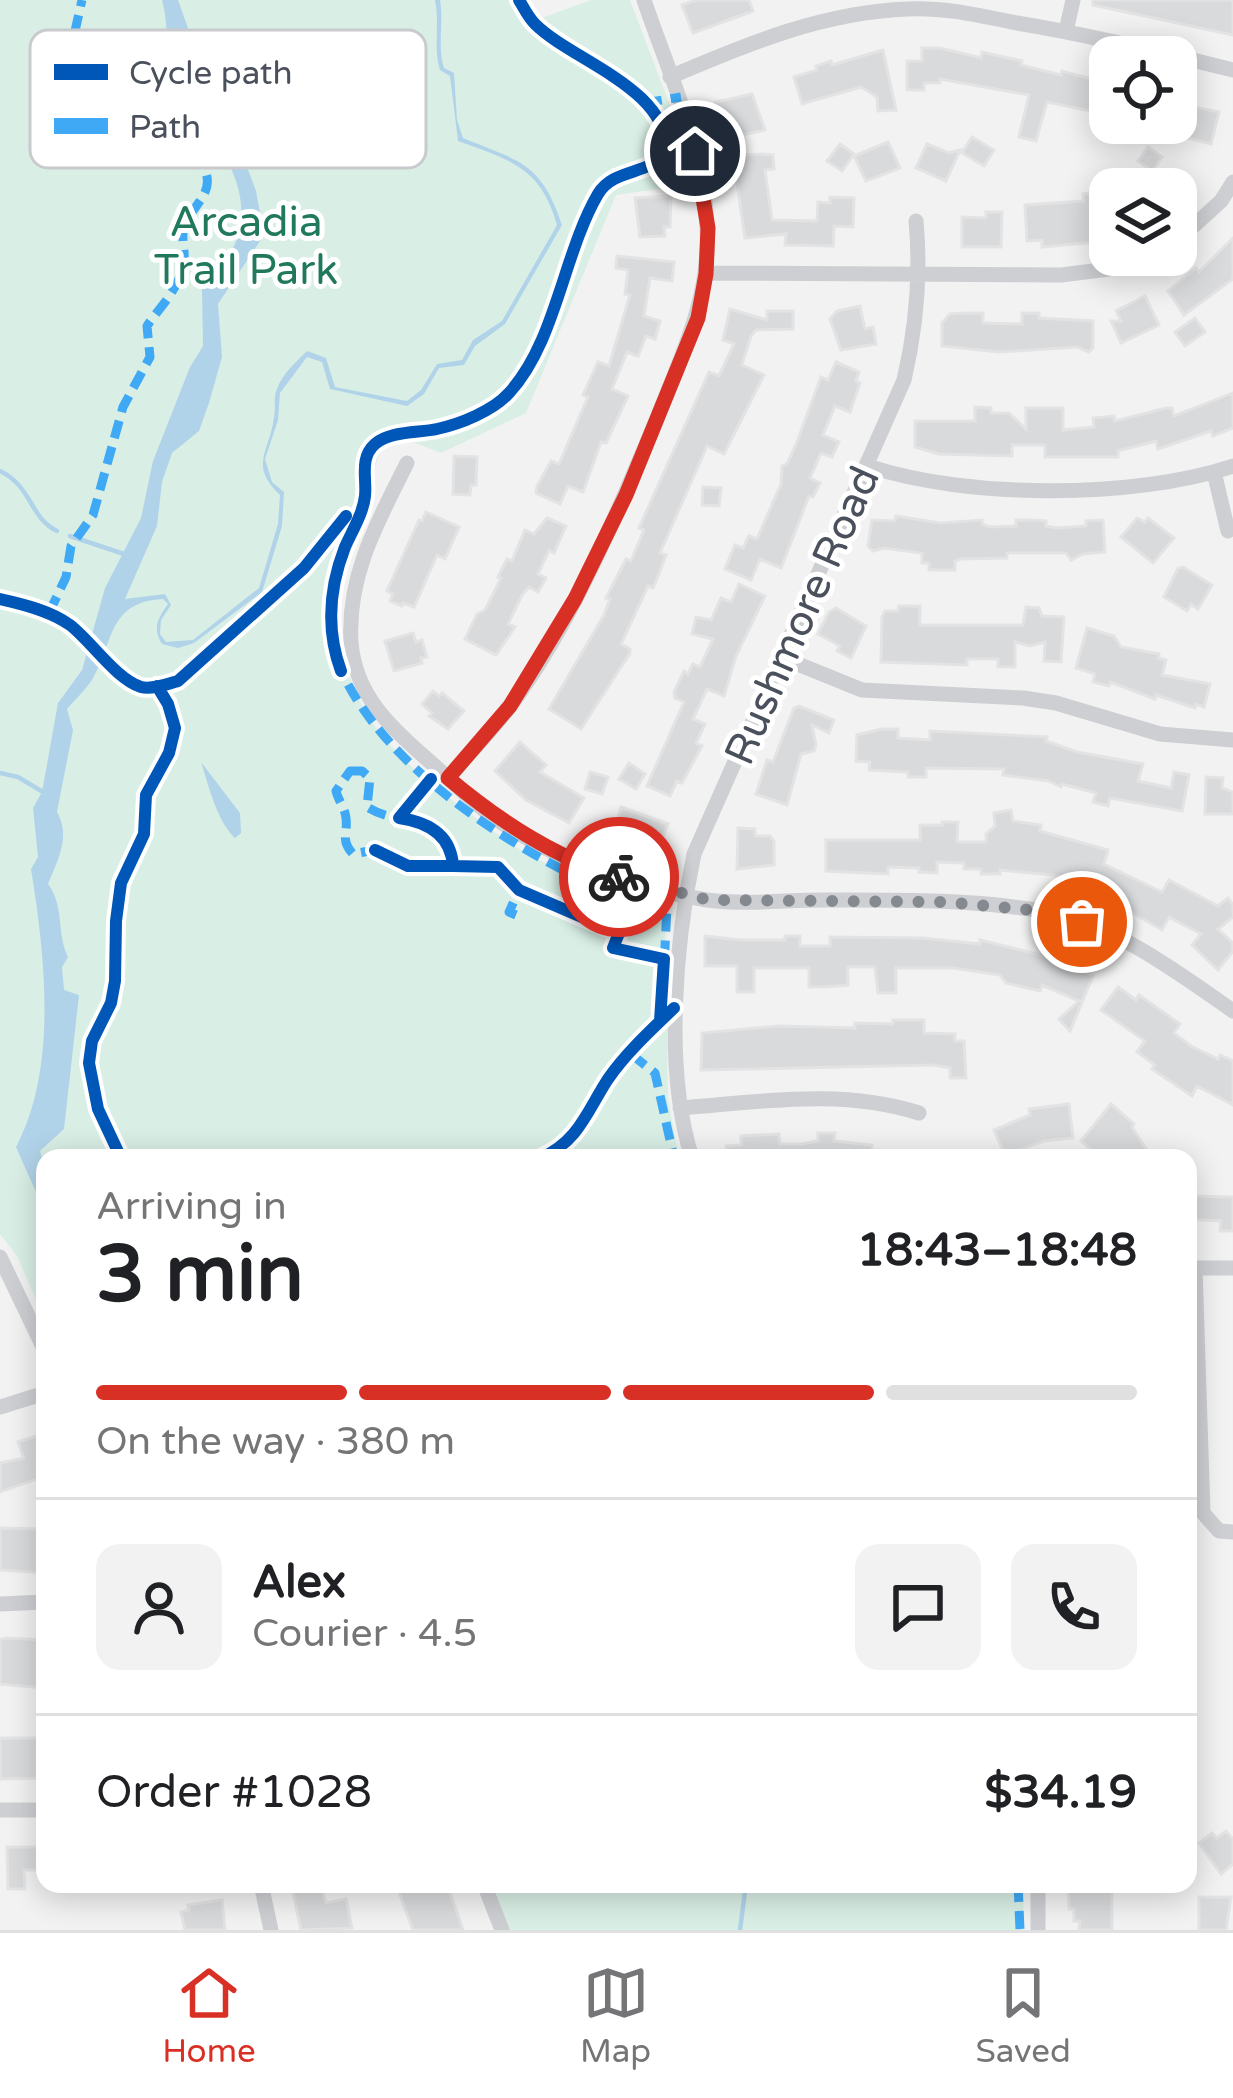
<!DOCTYPE html>
<meta charset="utf-8">
<style>
body{margin:0;font-family:"Varela Round",sans-serif;background:#f2f2f2;color:#202124;height:100vh;display:flex;flex-direction:column;font-size:45px;white-space:nowrap}
*{box-sizing:border-box;margin:0}
p{font-size:39px;color:#757577}
.icon{flex:none;width:66px;height:66px;fill:none;stroke:currentColor;stroke-width:2;stroke-linecap:round;stroke-linejoin:round}
.map{position:relative;flex:1;overflow:hidden}
.panel{position:absolute;left:36px;top:1149px;width:1161px;height:744px;display:flex;flex-direction:column;background:#fff;border-radius:24px;box-shadow:0 6px 30px #0003}
.panel>*{flex:none}
.tools{position:absolute;left:1089px;top:36px;display:grid;gap:24px}
.tools a{display:grid;place-items:center;width:108px;height:108px;border-radius:24px;background:#fff;box-shadow:0 6px 30px #0003;font-size:60px}
.pin{position:absolute;display:grid;place-items:center;width:102px;height:102px;color:#fff;margin:-51px;border:6px solid #fff;border-radius:50%;box-shadow:0 3px 12px #0007}
.courier{position:absolute;display:grid;place-items:center;width:120px;height:120px;margin:-60px;border:9px solid #d93025;border-radius:50%;background:#fff;color:#222;box-shadow:0 3px 15px #0007}
.overview em{font-style:normal;font-weight:700}
.overview div{display:flex;flex-direction:column-reverse}
.overview{display:flex;align-items:center;justify-content:space-between;height:204px;padding:0 60px}
h1{font-size:78px;font-weight:700;line-height:90px}
.bar{display:grid;grid-template-columns:repeat(4,1fr);gap:18px 12px;align-content:center;height:144px;padding:0 60px}
.bar i{height:15px;border-radius:9px;background:#e0e0e0}
.bar .current{background:#d93025}
.bar p{grid-column:span 4}
.line{display:flex;align-items:center;gap:30px;padding:0 60px;border-top:3px solid #e0e0e0}
.line div{flex:1}
.round{display:grid;place-items:center;flex:none;width:126px;height:126px;border-radius:24px;background:#f2f2f2}
.tabs{display:flex;justify-content:space-around;align-items:center;height:168px;border-top:3px solid #e0e0e0;background:#fff;font-size:33px;color:#757577}
.tabs a{display:grid;justify-items:center;gap:6px}
.tabs .current{color:#d93025}
.map>svg:first-child{display:block}
</style>
<div class="map">
<svg width="1233" height="1930" viewBox="0 0 1233 1930">
<rect width="100%" height="100%" fill="#f2f2f2"/>
<!-- green -->
<path fill="#d9efe5" d="M0,0H529L539,19L591,0H630L679,129L693,184L616,195L526,413L441,453L410,441L385,446C367,469 379,490 369,515C356,546 339,576 339,611C339,703 391,755 460,806C482,822 504,841 528,854C571,878 618,893 665,909L668,1099L679,1158H45V1320L17,1256L0,1234Z
M492,1884H1024L1023,1930H510Z"/>
<!-- water -->
<path fill="#b1d3e9" d="M162,0H178L188,28L184,49L192,77L244,159L256,191L264,235L218,304L222,357L209,403L199,431L172,453L162,482L157,526L125,599L165,594L171,605L161,620L160,634L166,642L193,640L259,588L278,524L280,495C248,465 270,452 274,417C276,408 273,397 277,389C282,374 296,362 307,351L326,358L335,387L407,401L421,390L437,364L462,360L473,340L502,321L557,225C541,167 510,160 458,141L450,76L440,70C433,48 440,24 435,0H440C444,22 437,48 444,68L454,73L457,120L463,138C521,162 541,162 562,225L505,324L475,346L464,365L439,368L424,394L407,406L330,389L322,362L307,357L280,393L278,420L265,459L272,482L284,492L282,526L262,592L194,643L178,648L162,644C152,628 158,618 168,604L163,599C107,602 114,643 92,680C85,690 75,700 67,709L73,730L57,812C71,836 58,860 48,884C65,907 56,932 68,957L62,967L64,990L79,995L64,1129L40,1151L45,1169V1226L36,1192L16,1147C58,1068 45,956 31,869L38,857L33,808L42,792L58,703L82,670L105,588L141,518L153,461L190,367L203,346L202,288C262,233 246,182 204,122C194,108 179,91 173,75C165,52 169,24 162,0Z
M201,762L240,813L241,833L235,838C216,820 209,786 201,762Z"/>
<g fill="none" stroke-linecap="round" stroke-linejoin="round">
<!-- stream -->
<path stroke="#b1d3e9" stroke-width="4.5" d="M0,471C32,486 29,517 57,531
M70,536L127,555
M0,773L18,777L43,792
M740,1930L746,1884"/>
</g>
<!-- building -->
<path fill="#d9dadc" stroke="#e3e3e4" stroke-width="3" d="M696,0H749L753,11L693,33L682,5Z
M1093,0H1233V35L1093,5Z
M922,48H940L981,58L982,52L1022,61L1021,65L1061,75L1062,71L1110,84V115L1047,102L1036,141L1019,137L1029,95L940,79V83H924V90H907V61H922Z
M883,50L896,110L878,111L877,97L861,87L802,104L794,77L817,70L816,66L831,61L832,65Z
M752,94L765,130L738,136L731,117L721,120L716,102Z
M1188,106L1219,112L1211,144L1172,134L1178,109L1186,111Z
M972,137L994,150L984,166L962,153Z
M888,142L900,168L866,181L854,156Z
M840,144L854,154L842,171L827,161Z
M927,144L949,153L960,150L946,181L916,168Z
M1148,147L1162,157L1152,171L1138,161Z
M762,154L773,155L774,169L765,170L772,220L817,221L818,202L830,203V197L854,198L853,227L834,226L833,246L785,245L786,234L745,238L733,156Z
M1105,190L1110,216L1092,222L1096,242L1042,247V240L1027,241L1025,205L1084,201L1083,194Z
M671,196L670,227H664L665,236L640,237L635,198Z
M986,212H1002L1001,247H962V217L986,218Z
M1233,238V279L1184,315L1168,291L1196,268L1199,272Z
M617,256L674,262L672,281L650,278L644,316L660,321L655,339L646,336L638,356L627,352L612,389L628,396L606,443L601,442L583,492L568,486L560,504L536,493L537,486L551,461L559,464L588,397L583,395L598,362L609,366L630,295L625,294L628,270L616,268Z
M1145,296L1159,325L1121,343L1111,321H1121L1116,311Z
M860,306L865,329L873,327L876,344L841,350L830,319L837,311Z
M730,309L767,320V311H793V329L756,330L751,336L742,365L764,375L724,454L707,446L660,553L666,555L658,576L653,588L648,586L621,644L630,649V653L581,729L549,709L604,615L610,599L606,598L626,559L631,561L644,530L639,528L709,372L719,376L734,344L723,340Z
M966,313H983V323L1022,324V313H1039V318L1093,321V348L1089,352L1077,347L999,352L942,346V323L950,314Z
M1195,318L1205,332L1185,346L1175,332Z
M836,362L859,372L856,381L860,383L850,412L835,406L823,435L839,442L832,457L821,453L810,478L820,483L813,497L809,496L781,568L760,559L751,580L725,569L735,545L743,548L749,536L757,539L781,484L782,466L787,464L797,442L821,377L828,380Z
M1233,393V428L1213,436L1211,431L1158,449L1156,441L1118,451V457H1045V445H1012V456L939,454L915,447V421H975V407L991,408V413H1009L1026,429V408H1063V430L1094,427L1093,418L1114,416L1115,421L1166,408H1172L1174,416Z
M454,456L477,457L476,485H471L470,495L453,494Z
M703,487L721,488L719,506L702,505Z
M426,512L459,527L445,559L437,555L414,607L403,603L402,606L390,601L393,594L387,591L419,520L422,521Z
M896,516L940,523L982,520V524L990,527L1016,526V520H1032L1046,521V526L1057,528L1086,526V521L1103,520L1105,552L1083,554L1071,560L1066,553H1007V558L960,559L955,561V570H929V563H922V553L884,548L873,551L868,546L872,520L895,521Z
M547,518L566,526L554,553L549,550L538,574L546,578L538,592L529,587L522,595L508,624L515,627L496,655L465,639L477,614L485,610L501,578L498,577L507,559L512,561L525,530L534,534Z
M1137,518L1145,522L1148,518L1174,538L1153,563L1121,537Z
M1183,567L1212,585L1198,609L1191,604L1187,611L1164,597L1178,568Z
M739,584L765,596L736,656L724,696L707,689L693,719L705,724L696,743L702,746L682,783L677,781L670,796L647,786L684,702L675,698L674,692L684,671L688,674L693,664L700,667L713,639L692,634L696,617L711,620L721,598L731,602Z
M899,606H920V625H1023L1026,607L1039,608L1042,616L1064,617L1061,662L1044,661L1045,642L1030,646L1015,642V667H998V659H967V665L881,662L882,617L885,611H898Z
M836,608L866,626L851,658L837,651L840,646L818,634L829,612Z
M1087,628L1114,636L1121,647L1159,654L1158,658L1166,660L1162,675L1210,684L1204,707L1196,704L1195,708L1156,695L1155,699L1110,682L1109,686L1093,682L1095,674L1076,668Z
M413,633L416,642L422,640L427,657L421,658L422,663L394,671L385,641Z
M433,691L439,696L442,693L464,711L448,729L429,716L432,713L422,704Z
M799,706L834,720L829,733L812,725L816,745L814,751L801,754L787,805L756,794L767,760L773,762L794,708Z
M882,729H898V738L930,740V731L1047,737L1046,741L1077,752L1143,764L1138,781L1171,788L1174,772L1189,775L1182,811L1110,798L1108,806L1093,802L1096,793L1062,784L1061,787L1049,781L1003,775L1004,769L926,768V777H908V772L869,770L870,762L856,761L857,735Z
M520,742L546,765L540,772L584,798L569,823L526,800L495,771Z
M629,763L645,774L636,789L619,779Z
M590,772L608,777L602,794L585,789Z
M1206,777L1223,778L1222,788L1233,792V814H1205Z
M621,807L668,824L662,839L650,834L646,849L639,852L617,843L619,836L616,827Z
M1011,810L1013,821L1041,825L1040,831L1108,850L1104,864L1162,892L1169,880L1218,906L1228,898L1233,905V917L1218,929L1233,943V951L1218,970L1192,945L1201,934L1169,917L1162,930L1096,892L1095,896L1079,892L1082,883L1053,875L1000,870V874H981V869H964V863L937,862V873L919,872V868L888,867V874L826,871V840H920V825H942V822H958L957,842H986V834L995,826L994,813Z
M738,828L755,829V836H770L774,841V865L737,869Z
M705,936L741,940H785V936H800V946H830V937L923,938L980,944V940L1061,960L1093,976L1070,1031L1059,1019L1079,1001L1042,985L1040,991L1006,983L1000,975L953,968H896V993H878L875,967H848V985L824,987H809V968H754V992H737V966H705Z
M1118,987L1136,1000L1139,995L1180,1024L1174,1033L1191,1046L1218,1059L1220,1055L1233,1061V1105L1197,1086L1192,1096L1152,1069L1155,1065L1137,1052L1145,1041L1101,1010Z
M893,1020H924V1033L955,1034V1041H964L966,1078H950V1068L933,1065L701,1070L702,1033L778,1026L855,1028V1023L893,1024Z
M1069,1104L1073,1138L1044,1141L1005,1155L994,1130L1030,1115L1029,1109Z
M1111,1104L1134,1124L1132,1127L1152,1158H1101L1081,1141Z
M818,1133H835L834,1141L872,1145L871,1158H727L726,1146L741,1145V1136L779,1134L780,1144H802L818,1141Z
M1188,1196L1233,1197V1231H1220L1221,1221L1188,1219Z
M45,1433V1476L0,1492V1463L24,1458L18,1442Z
M0,1528L45,1529V1573L0,1570Z
M5,1638L45,1640V1688L0,1684V1640Z
M0,1738H41L45,1778L0,1779Z
M1226,1831L1233,1839V1864L1221,1874L1199,1843L1212,1833L1217,1838Z
M7,1847H39V1870H24L25,1889H8Z
M291,1884H320L326,1903L346,1899L352,1928L301,1930Z
M396,1884H447L463,1930H413Z
M1068,1884H1112V1930H1079L1080,1921H1074V1909H1069Z
M1199,1897H1231L1226,1930H1199Z
M222,1900L225,1930H185L181,1912L189,1910L188,1905Z"/>
<g fill="none" stroke-linecap="round" stroke-linejoin="round">
<!-- minor -->
<path stroke="#cecfd2" stroke-width="15" d="M1066,31L1073,0
M670,77C747,44 823,12 908,9C945,7 981,16 1017,23C1090,35 1161,52 1233,70
M1176,242L1221,201L1233,182
M706,273L1061,275L1109,269L1147,255
M407,463C378,521 347,575 351,642C355,695 390,727 428,760C450,779 472,802 496,819C556,860 635,889 707,900C745,905 786,900 825,900C896,900 971,899 1042,911C1112,923 1176,971 1233,1011
M868,466C968,499 1133,499 1233,466
M1214,472L1228,531
M783,658L862,690L1023,698L1056,703L1160,734L1233,740
M448,778C468,755 489,733 508,709C570,628 618,512 657,418C682,355 711,296 707,227C704,147 669,74 644,0
M680,1108C760,1102 842,1088 919,1113
M692,1158C664,1069 675,944 694,854L904,380C917,325 921,276 916,221
M0,1257L45,1351
M1188,1268H1233
M1195,1268L1203,1513L1219,1531L1233,1532
M0,1407L45,1393
M0,1604L45,1602
M0,1810H45
M261,1884L271,1930
M484,1884L502,1930
M1038,1884V1930"/>
<!-- quiet -->
<path stroke="#3fa9f5" stroke-width="9" stroke-dasharray="18 9" stroke-linecap="butt" d="M644,103L681,97
M49,613L66,577L71,546L93,515L123,407L150,357L147,326C160,307 175,293 182,271C187,258 182,245 183,233C188,203 226,192 196,157L87,64L75,31L82,0
M337,660C374,759 503,844 596,886C619,896 644,898 667,907L664,967
M350,771H362L370,778L367,807C400,828 449,813 453,866H408L375,850L353,854C340,840 348,835 346,818C345,808 338,800 336,791Z
M516,915L509,912L519,890
M631,1054L655,1073L674,1158
M1018,1884L1020,1930"/>
<!-- cycleway casing -->
<g stroke="#fff" stroke-width="20">
<path id="cycleway" d="M0,599C23,604 51,611 70,625C91,641 116,679 141,687C151,690 168,684 178,681L304,568L346,516
M341,671C326,630 329,588 345,547C352,531 363,514 365,496C367,479 359,458 375,444C390,431 418,433 437,429C460,424 493,411 509,393C556,342 563,254 598,194C614,168 647,176 666,153C671,89 572,61 535,24C528,17 524,8 519,0
M375,850L408,866H453C451,835 428,822 399,818L431,779
M453,866L498,867L519,890L619,933L613,948L664,959L660,1021
M121,1158L98,1109L89,1063L92,1041L111,1003L115,981L116,921L121,883L144,834L146,795L169,753L175,728L168,704L157,686
M541,1158C579,1141 587,1111 608,1079C626,1053 652,1029 674,1008"/>
</g>
<!-- cycleway -->
<use href="#cycleway" stroke="#0057b8" stroke-width="12"/>
</g>
<g fill="none" stroke-linecap="round" stroke-linejoin="round">
<!-- done -->
<path stroke="#858990" stroke-width="12" stroke-dasharray="0 21.6" d="M619,877L709,900L946,902L1043,911L1082,922"/>
<!-- route -->
<path stroke="#d93025" stroke-width="15" d="M619,877C555,858 499,821 448,778L510,706L575,599L626,495L698,318L706,274L708,228L695,151"/>
</g>
<g text-anchor="middle" stroke-width="10" stroke-linejoin="round" paint-order="stroke">
<!-- park labels -->
<g font-size="42" fill="#20795c" stroke="#fff">
<text x="246" y="236">Arcadia<tspan x="246" dy="48">Trail Park</tspan></text>
</g>
<!-- street labels -->
<g font-size="42" fill="#4a505c" stroke="#fff">
<text transform="translate(801 615) rotate(-66)" y="15">Rushmore Road</text>
</g>
</g>
<!-- legend -->
<rect x="30" y="30" width="396" height="138" rx="18" fill="#fff" stroke="#c9cace" stroke-width="3"/>
<rect x="54" y="64" width="54" height="16" fill="#0057b8"/>
<rect x="54" y="118" width="54" height="16" fill="#3fa9f5"/>
<g font-size="33" fill="#4a505c">
<text x="129" y="84">Cycle path</text>
<text x="129" y="138">Path</text>
</g>
</svg>
<div class="tools">
<a><svg class="icon" aria-label="locate" viewBox="0 0 24 24"><circle cx="12" cy="12" r="6"/><path d="M12 2v4M12 18v4M2 12h4M18 12h4"/></svg></a>
<a><svg class="icon" aria-label="layers" viewBox="0 0 24 24"><path d="M12 4l9 5-9 5-9-5zM3 14l9 5 9-5"/></svg></a>
</div>
<div class="pin" style="left:1082px;top:922px;background:#ea580c"><svg class="icon" aria-label="bag" viewBox="0 0 24 24"><path d="M5 8h14l-1 12H6zM9 8a3 3 0 0 1 6 0"/></svg></div>
<div class="pin" style="left:695px;top:151px;background:#1f2937"><svg class="icon" aria-label="home" viewBox="0 0 24 24"><path d="M3 11l9-7 9 7M6 9v11h12V9"/></svg></div>
<div class="courier" style="left:619px;top:877px"><svg class="icon" aria-label="bike" viewBox="0 0 24 24"><circle cx="6" cy="16" r="4"/><circle cx="18" cy="16" r="4"/><path d="M6 16l4-8h5l3 8M10 8l3 8H6M13 5h3"/></svg></div>
<section class="panel">
<div class="overview"><div><h1>3 min</h1><p>Arriving in</p></div><em>18:43–18:48</em></div>
<div class="bar"><i class="current"></i><i class="current"></i><i class="current"></i><i></i><p>On the way · 380 m</p></div>
<div class="line" style="height:216px"><a class="round"><svg class="icon" aria-label="person" viewBox="0 0 24 24"><circle cx="12" cy="8" r="4"/><path d="M4 21q1-7 8-7t8 7"/></svg></a><div><b>Alex</b><p>Courier · 4.5</p></div><a class="round"><svg class="icon" aria-label="chat" viewBox="0 0 24 24"><path d="M4 5h16v11H9l-5 4z"/></svg></a><a class="round"><svg class="icon" aria-label="phone" viewBox="0 0 24 24"><path d="M5 4h4l2 5-3 2q2 4 5 5l2-3 5 2v4C11 20 4 13 5 4z"/></svg></a></div>
<div class="line" style="height:156px"><div>Order #1028</div><b>$34.19</b></div>
</section>
</div>
<nav class="tabs">
<a class="current"><svg class="icon" aria-label="home" viewBox="0 0 24 24"><path d="M3 11l9-7 9 7M6 9v11h12V9"/></svg>Home</a>
<a><svg class="icon" aria-label="map" viewBox="0 0 24 24"><path d="M3 6l6-2 6 2 6-2v14l-6 2-6-2-6 2zM9 4v14M15 6v14"/></svg>Map</a>
<a><svg class="icon" aria-label="saved" viewBox="0 0 24 24"><path d="M7 4h10v16l-5-4-5 4z"/></svg>Saved</a>
</nav>
